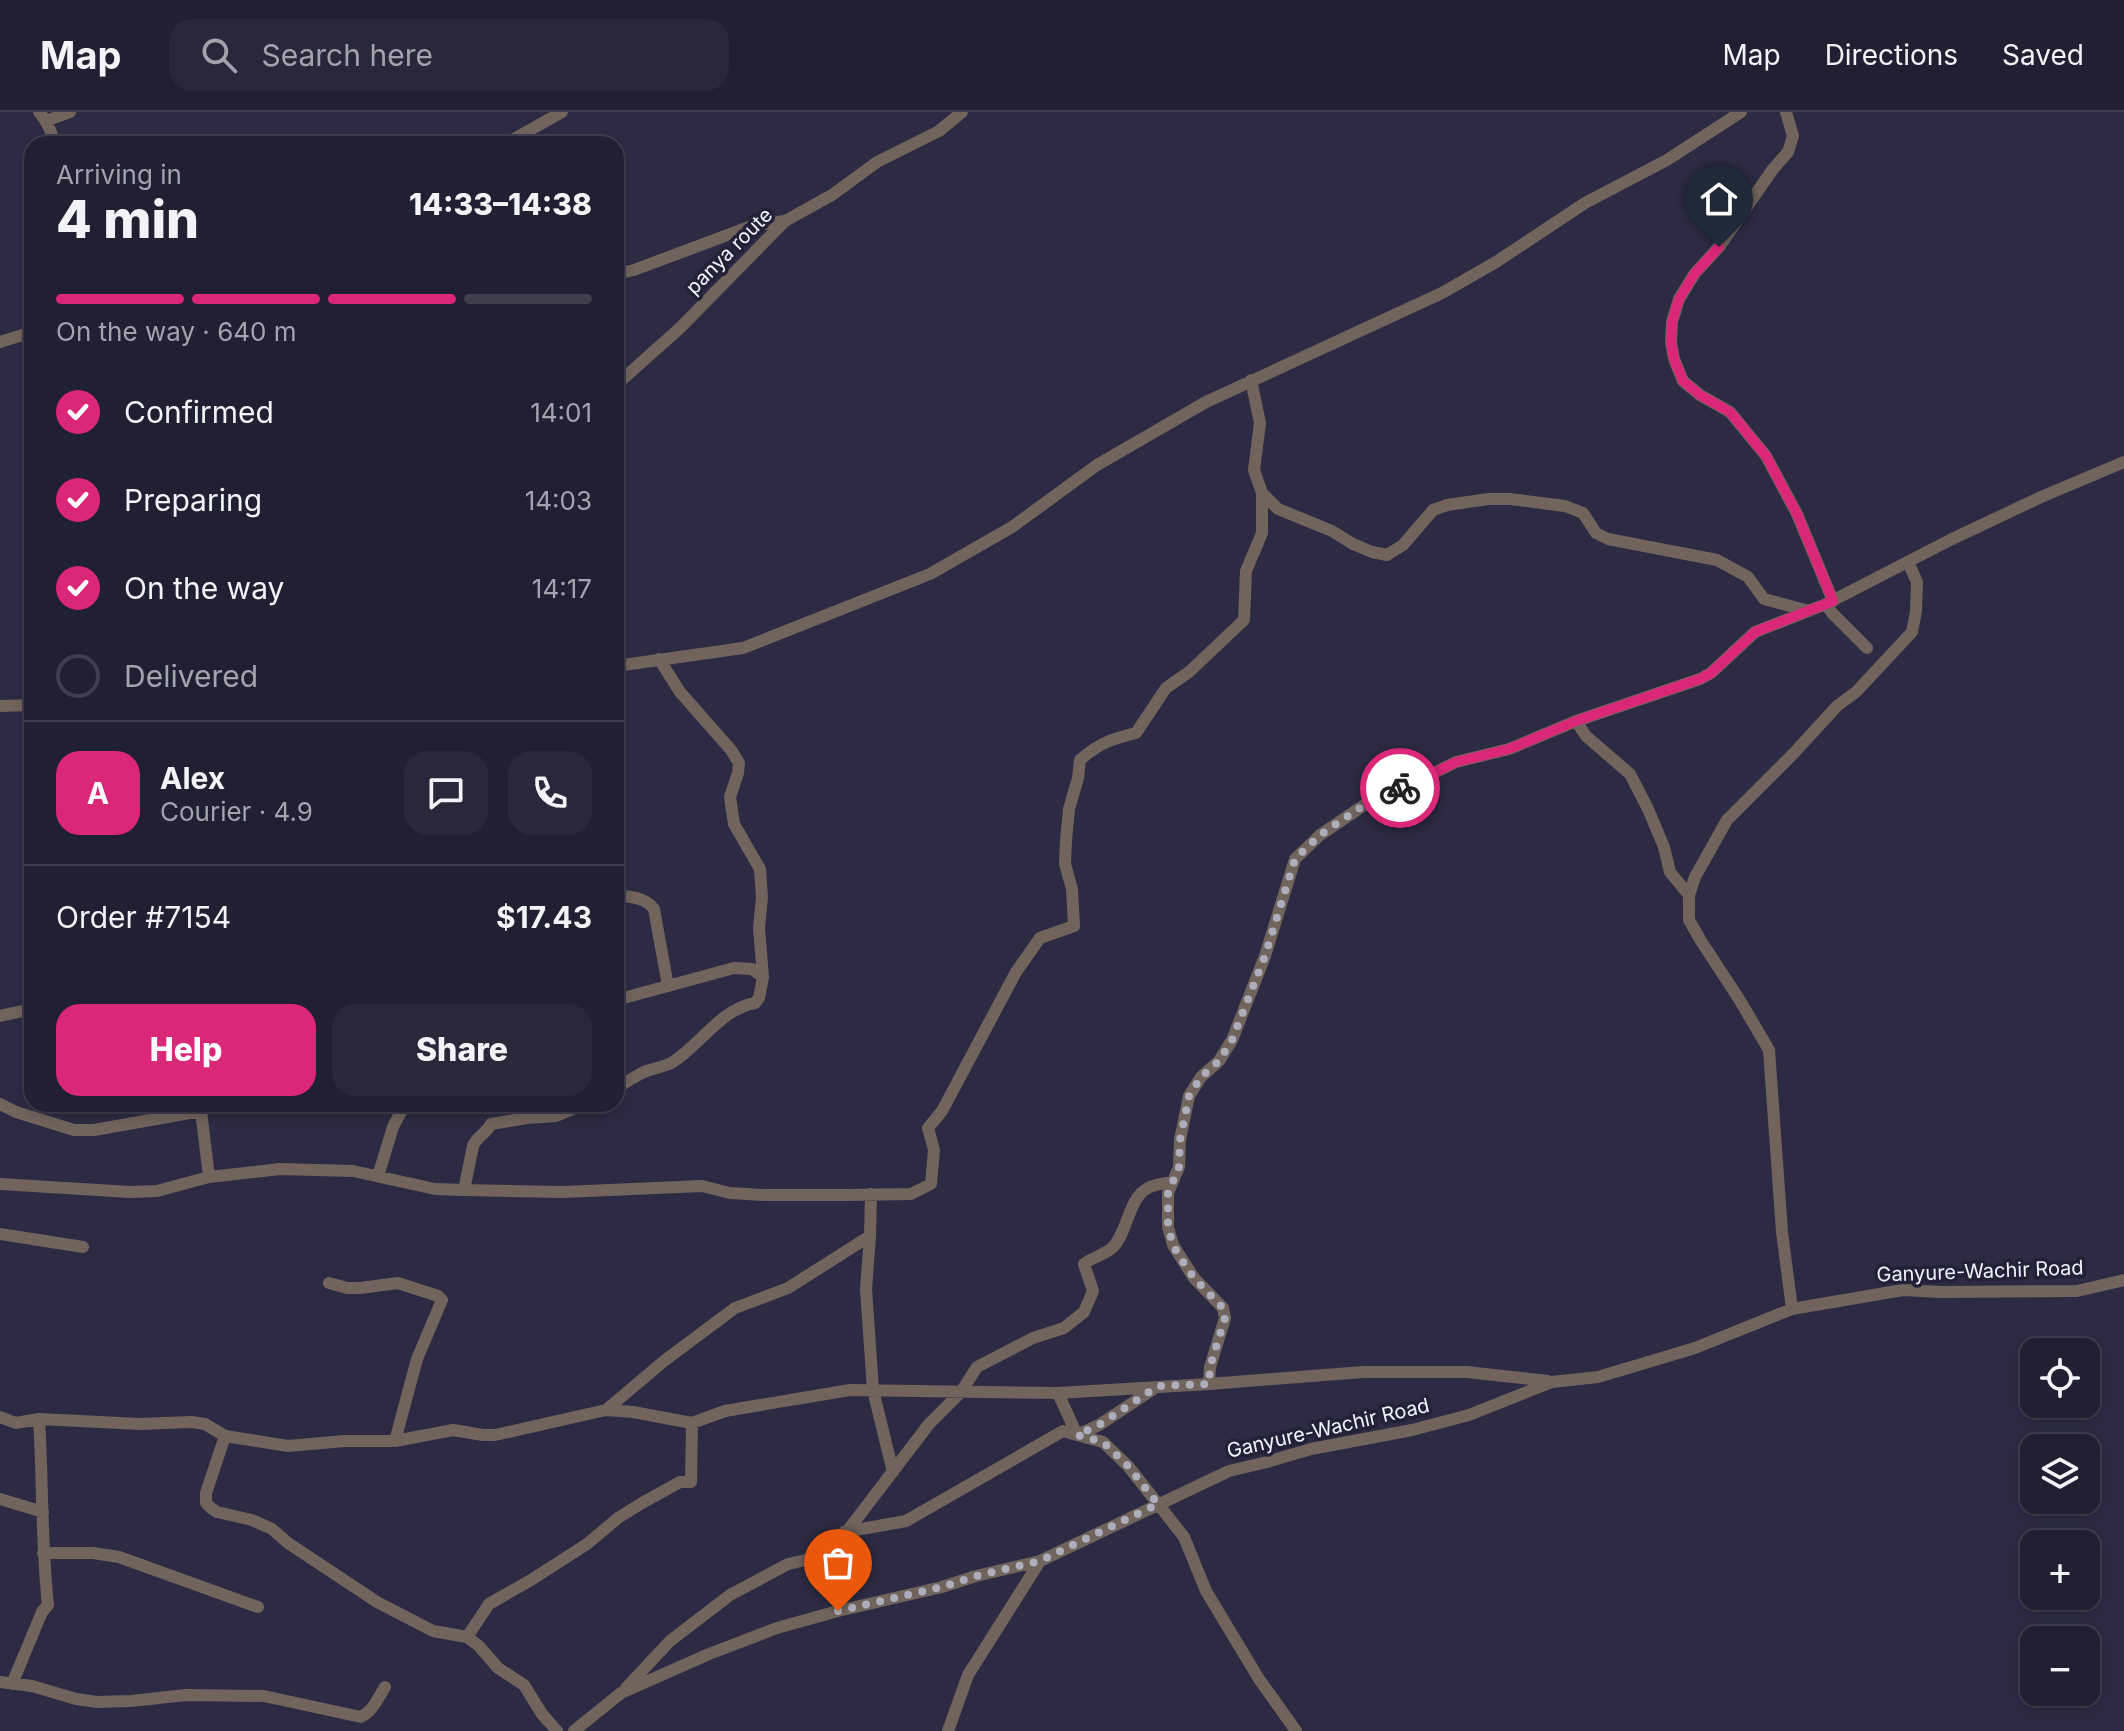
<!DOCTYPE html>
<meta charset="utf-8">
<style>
body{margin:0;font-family:Inter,sans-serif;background:#29283a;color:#f1f3f6;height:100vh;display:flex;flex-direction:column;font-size:30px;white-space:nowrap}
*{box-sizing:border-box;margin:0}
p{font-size:26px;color:#a2a3ac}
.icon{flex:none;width:44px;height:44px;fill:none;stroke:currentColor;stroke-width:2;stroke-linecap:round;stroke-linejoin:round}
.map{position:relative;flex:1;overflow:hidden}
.panel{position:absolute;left:24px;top:24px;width:600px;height:976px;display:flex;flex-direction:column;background:#212032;border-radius:24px;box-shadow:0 4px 12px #0003,0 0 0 2px #3e3e4d}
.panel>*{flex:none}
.buttons{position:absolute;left:2020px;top:1226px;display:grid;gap:16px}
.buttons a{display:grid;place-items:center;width:80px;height:80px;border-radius:16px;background:#212032;box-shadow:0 4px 12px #0003,0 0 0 2px #3e3e4d;font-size:40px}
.pin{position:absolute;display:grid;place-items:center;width:68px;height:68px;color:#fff;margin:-82px -34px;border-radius:50% 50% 50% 0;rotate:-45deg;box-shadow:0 0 8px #0007}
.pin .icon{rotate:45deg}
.courier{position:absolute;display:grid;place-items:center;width:80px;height:80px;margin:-40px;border:6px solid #db2777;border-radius:50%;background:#fff;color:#222;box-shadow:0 2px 10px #0007}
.overview em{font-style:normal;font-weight:800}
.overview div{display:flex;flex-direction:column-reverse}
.overview{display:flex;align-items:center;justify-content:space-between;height:136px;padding:0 32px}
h1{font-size:52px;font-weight:800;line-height:60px}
.bar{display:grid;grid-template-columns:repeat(4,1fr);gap:12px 8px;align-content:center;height:96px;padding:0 32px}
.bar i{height:10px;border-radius:6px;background:#3e3e4d}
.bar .selected{background:#db2777}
.bar p{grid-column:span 4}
.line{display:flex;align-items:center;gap:20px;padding:0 32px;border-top:2px solid #3e3e4d}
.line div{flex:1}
.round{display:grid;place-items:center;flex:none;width:84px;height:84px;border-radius:24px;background:#29283a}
ol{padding:0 32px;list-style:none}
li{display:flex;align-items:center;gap:24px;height:88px}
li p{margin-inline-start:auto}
li .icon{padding:8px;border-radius:50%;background:#db2777;color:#fff;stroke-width:4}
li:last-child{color:#a2a3ac}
li i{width:44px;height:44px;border:4px solid #3e3e4d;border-radius:50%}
.cta{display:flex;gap:16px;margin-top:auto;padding:16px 32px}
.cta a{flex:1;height:92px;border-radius:24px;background:#db2777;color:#fff;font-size:32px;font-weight:800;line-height:92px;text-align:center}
.cta a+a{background:#29283a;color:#f1f3f6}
header{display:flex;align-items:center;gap:48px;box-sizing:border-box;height:112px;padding:0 40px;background:#212032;border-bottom:2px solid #3e3e4d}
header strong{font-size:38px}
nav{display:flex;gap:44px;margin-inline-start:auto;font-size:28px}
.search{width:560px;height:72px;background:#29283a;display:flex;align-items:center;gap:20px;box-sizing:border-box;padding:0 28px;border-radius:24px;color:#a2a3ac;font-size:30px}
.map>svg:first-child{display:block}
</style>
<header>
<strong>Map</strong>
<div class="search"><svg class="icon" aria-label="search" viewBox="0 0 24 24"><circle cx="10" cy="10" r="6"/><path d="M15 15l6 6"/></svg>Search here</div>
<nav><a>Map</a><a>Directions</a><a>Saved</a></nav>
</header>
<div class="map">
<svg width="2124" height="1619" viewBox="0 0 2124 1619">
<rect width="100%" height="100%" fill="#2c2b43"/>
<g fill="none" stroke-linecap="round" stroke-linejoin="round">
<!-- minor -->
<path stroke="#71645d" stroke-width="12" d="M39,0C47,9 52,20 54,32
M1786,0L1793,24L1788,40L1773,57L1719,135L1695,161L1679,187L1672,210L1671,230L1674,247L1683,269L1700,283L1730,300L1766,344L1797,402L1833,489
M46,9L70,0
M505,32L562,0
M616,162L634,158L754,113L785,109
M0,230L32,220
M616,273L680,216L785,109L832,83L877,50L939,19L962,0
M1262,381L1278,397L1332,419L1353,432L1372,440L1387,443L1403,433L1433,398L1447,393L1489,387H1510L1565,394L1583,401L1596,421L1608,427L1717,448L1748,465L1764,487L1809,499
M1826,492L1832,501L1867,536
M616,554L743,536L930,462L1012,415L1097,353L1206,290L1442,181L1496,150L1585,91L1667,48L1741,0
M0,594L32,593
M1576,609L1586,624L1630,662L1648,697L1664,735L1670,760L1689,783V808L1701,829L1739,887L1769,938L1782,1120L1792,1197
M1689,783L1695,765L1727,708L1794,641L1837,594L1856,580L1912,520L1916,499L1917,470L1908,450
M616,784C629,784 646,785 654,797L668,874
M616,888L734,856L752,857L763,865
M0,904L32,897
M616,976C625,971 634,965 644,960C653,956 665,955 673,950C701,932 721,897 755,891L759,886L763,865L759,816L762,785L760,757L734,712L730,685L738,661L739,651L731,638L680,580L659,547
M0,992L16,1000L74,1018H94L201,999L209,1065
M378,1064L393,1015L405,992
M0,1072L130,1080L157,1079L209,1065L280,1057L353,1059L435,1077L464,1078L563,1080L702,1074L730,1081L763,1083H847L911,1082L931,1072L934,1038L928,1016L942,999L1016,860L1040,826L1074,814L1072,777L1065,752L1066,728L1069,697L1078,666L1080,648C1099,631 1112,627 1136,621L1166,576L1189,560L1244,508L1246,459L1262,421V381L1254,358L1260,311L1251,268
M464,1078L473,1034C477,1024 486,1022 491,1012L527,1006L556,1004L584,992
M0,1122L83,1135
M870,1124L866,1177L873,1278L893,1360
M329,1171L347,1176H360L398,1171L438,1184L442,1188L417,1247L395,1329
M1209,1272L1210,1255L1225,1206L1223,1196L1194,1166L1173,1133L1168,1115V1081L1179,1055L1180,1028L1189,984L1201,965L1219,949L1232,928L1265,844L1295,747L1320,723L1376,685L1420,668L1456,650L1509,637L1576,609L1700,567L1711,561L1755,520L1826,492L1950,428L2041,385L2124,350
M1058,1281L1077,1323L1103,1330L1128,1354L1184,1425L1206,1479L1259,1567L1296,1619
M606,1298L664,1249L735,1196L788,1176L870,1124L871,1082
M0,1305L16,1311L39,1307L140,1312L192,1310L205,1312L225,1324L288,1334L345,1329H395L453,1318L483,1323H495L606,1298L633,1300L692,1311L725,1299L850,1278L1058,1281L1209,1272L1363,1260H1467L1548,1269
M225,1324L206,1381V1391L211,1396L217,1400L252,1408L272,1417L288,1431L377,1490L433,1519L467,1525L479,1534L498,1556L524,1573L542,1602L557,1619
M0,1387L43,1400
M844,1420L906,1409L1063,1319L1077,1323L1099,1313L1155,1276
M43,1441H93L119,1445L258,1495
M467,1525L489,1492L531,1468L587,1432L618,1406L642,1391L680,1370H691L692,1311
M0,1570L32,1574L76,1587L97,1590L131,1589L186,1583L264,1584L361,1605C373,1599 378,1586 385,1575
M12,1572L42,1500L48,1493C41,1431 43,1369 39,1307
M626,1576L670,1529L730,1483L788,1452L815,1446L849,1417L929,1312L961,1280L977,1255L1033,1226L1064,1216L1084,1200L1093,1179L1084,1152C1093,1145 1106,1142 1112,1136C1128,1121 1128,1086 1148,1076C1155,1072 1166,1071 1173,1070
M574,1619L621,1581L709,1542L777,1516L838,1499L942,1475L976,1464L1040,1449L1229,1359L1267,1350L1311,1337L1412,1318L1469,1303L1552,1270L1598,1265L1695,1236L1792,1197L1903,1178L1941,1180L2077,1179L2124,1168
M948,1619L968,1563L1040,1449"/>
</g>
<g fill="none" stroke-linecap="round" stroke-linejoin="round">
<!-- done -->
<path stroke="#adadbb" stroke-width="8" stroke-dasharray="0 14.4" d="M838,1499L942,1475L976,1464L1040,1449L1158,1392L1128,1354L1103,1330L1077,1323L1099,1313L1158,1274L1209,1272L1210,1255L1225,1206L1223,1196L1194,1166L1181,1147L1173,1133L1168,1115V1081L1179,1055L1180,1028L1189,984L1201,965L1219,949L1232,928L1265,844L1295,747L1320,723L1376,685L1400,676"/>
<!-- route -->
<path stroke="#db2777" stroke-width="10" d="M1400,676L1420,668L1456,650L1509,637L1576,609L1700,567L1711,561L1755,520L1833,489L1797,402L1766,344L1730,300L1700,283L1683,269L1674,247L1671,230L1672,210L1679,187L1695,161L1719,135"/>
</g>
<g text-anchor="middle" stroke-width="7" stroke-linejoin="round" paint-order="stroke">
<!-- street labels -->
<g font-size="20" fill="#f2f3fc" stroke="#222138">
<text transform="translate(729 139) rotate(-45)" y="7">panya route</text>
<text transform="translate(1980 1159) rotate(-2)" y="7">Ganyure-Wachir Road</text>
<text transform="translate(1328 1316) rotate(-13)" y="7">Ganyure-Wachir Road</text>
</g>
</g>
</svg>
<div class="buttons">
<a><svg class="icon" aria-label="locate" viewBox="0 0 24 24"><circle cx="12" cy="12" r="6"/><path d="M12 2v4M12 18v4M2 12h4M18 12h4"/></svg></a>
<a><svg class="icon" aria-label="layers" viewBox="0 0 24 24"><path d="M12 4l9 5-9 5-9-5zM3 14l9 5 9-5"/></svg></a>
<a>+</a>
<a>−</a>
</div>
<div class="pin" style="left:838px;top:1499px;background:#ea580c"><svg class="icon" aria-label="bag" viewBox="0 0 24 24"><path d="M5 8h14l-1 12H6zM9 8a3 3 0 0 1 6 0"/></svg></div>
<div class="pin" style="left:1719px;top:135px;background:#1f2937"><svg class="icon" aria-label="home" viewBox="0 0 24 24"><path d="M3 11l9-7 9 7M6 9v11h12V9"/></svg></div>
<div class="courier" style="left:1400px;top:676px"><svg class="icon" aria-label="bike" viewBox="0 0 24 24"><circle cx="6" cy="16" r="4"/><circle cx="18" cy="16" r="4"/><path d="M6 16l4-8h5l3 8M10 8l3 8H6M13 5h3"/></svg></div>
<section class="panel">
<div class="overview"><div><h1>4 min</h1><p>Arriving in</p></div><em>14:33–14:38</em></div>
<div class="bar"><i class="selected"></i><i class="selected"></i><i class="selected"></i><i></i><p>On the way · 640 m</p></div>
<ol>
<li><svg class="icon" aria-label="check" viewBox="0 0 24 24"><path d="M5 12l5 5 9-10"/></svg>Confirmed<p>14:01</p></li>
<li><svg class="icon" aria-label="check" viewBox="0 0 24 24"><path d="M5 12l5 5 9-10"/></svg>Preparing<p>14:03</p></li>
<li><svg class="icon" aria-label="check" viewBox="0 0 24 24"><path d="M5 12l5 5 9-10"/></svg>On the way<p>14:17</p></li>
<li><i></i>Delivered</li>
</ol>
<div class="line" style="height:144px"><b class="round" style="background:#db2777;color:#fff">A</b><div><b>Alex</b><p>Courier · 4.9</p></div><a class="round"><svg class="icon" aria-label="chat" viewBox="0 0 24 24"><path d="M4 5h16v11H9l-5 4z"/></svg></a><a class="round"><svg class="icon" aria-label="phone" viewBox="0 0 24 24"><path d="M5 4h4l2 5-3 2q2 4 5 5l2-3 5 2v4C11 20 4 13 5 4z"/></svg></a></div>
<div class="line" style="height:104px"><div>Order #7154</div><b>$17.43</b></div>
<div class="cta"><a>Help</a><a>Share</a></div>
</section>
</div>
